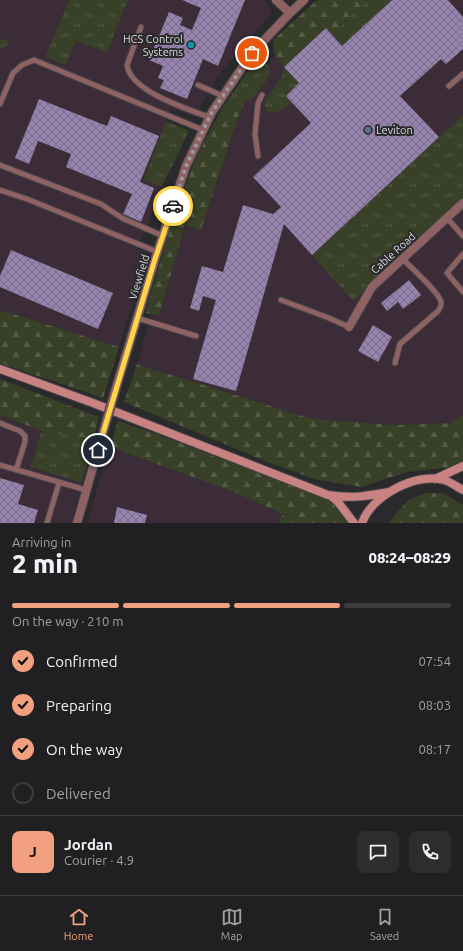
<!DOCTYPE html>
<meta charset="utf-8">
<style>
body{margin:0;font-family:Ubuntu,sans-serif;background:#2d2c2e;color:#f1f3f6;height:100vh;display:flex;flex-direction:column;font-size:15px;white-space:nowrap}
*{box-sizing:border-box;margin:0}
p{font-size:13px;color:#a2a2a5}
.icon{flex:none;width:22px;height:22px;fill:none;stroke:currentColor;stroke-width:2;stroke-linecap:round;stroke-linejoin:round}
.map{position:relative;height:523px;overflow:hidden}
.side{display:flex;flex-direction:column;background:#201f21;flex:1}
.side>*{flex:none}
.pin{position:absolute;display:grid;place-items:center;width:34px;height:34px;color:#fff;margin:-17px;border:2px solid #fff;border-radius:50%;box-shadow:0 1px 4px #0007}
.courier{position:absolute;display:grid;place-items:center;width:40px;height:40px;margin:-20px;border:3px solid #ffd54a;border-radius:50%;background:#fff;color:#222;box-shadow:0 1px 5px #0007}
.head em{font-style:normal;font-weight:800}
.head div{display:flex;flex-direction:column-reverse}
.head{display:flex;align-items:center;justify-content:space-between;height:68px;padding:0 12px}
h1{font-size:26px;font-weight:800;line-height:30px}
.bar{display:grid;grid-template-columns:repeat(4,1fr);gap:6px 4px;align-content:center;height:48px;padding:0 12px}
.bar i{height:5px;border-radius:3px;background:#3d3d3f}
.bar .on{background:#f3a081}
.bar p{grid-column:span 4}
.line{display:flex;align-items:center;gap:10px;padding:0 12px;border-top:1px solid #3d3d3f}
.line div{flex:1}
.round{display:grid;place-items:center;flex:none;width:42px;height:42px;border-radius:8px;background:#2d2c2e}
ol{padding:0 12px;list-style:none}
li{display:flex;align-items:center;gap:12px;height:44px}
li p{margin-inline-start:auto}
li .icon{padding:4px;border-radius:50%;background:#f3a081;color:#111;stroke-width:4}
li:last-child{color:#a2a2a5}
li i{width:22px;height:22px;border:2px solid #3d3d3f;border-radius:50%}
.tabs{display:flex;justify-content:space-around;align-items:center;height:56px;border-top:1px solid #3d3d3f;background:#201f21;font-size:11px;color:#a2a2a5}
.tabs a{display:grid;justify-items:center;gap:2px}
.tabs .on{color:#f3a081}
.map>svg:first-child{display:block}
</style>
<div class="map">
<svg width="463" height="523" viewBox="0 0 463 523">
<defs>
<pattern id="grass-tufts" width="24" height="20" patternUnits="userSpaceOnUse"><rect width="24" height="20" fill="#384028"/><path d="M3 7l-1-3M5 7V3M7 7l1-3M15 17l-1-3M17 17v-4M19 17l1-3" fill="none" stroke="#545b47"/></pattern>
<pattern id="forest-firs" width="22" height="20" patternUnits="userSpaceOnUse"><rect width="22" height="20" fill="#384028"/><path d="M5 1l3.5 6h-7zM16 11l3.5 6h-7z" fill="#545b47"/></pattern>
<pattern id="building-cross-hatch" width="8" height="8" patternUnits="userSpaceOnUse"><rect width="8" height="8" fill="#9582ad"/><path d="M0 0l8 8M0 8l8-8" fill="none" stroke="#786c88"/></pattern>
</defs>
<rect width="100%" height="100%" fill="#2a292c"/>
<!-- industrial -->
<path fill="#3b2c38" d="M0,0H69L45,57L66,65L76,41L107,53L128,0H263L270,8L272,13L219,75L195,117L171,108L143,179L162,187L138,249L147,253L119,347L0,310V50L10,42L0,38Z
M331,0H463V414L450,423L394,425L312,419L137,364L152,314L159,316L185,225L201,230L223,165L244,95L290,36Z
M0,415L41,431L31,467L82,483L71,523H0Z
M110,447L231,491L283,514L278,523H87Z"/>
<!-- grass -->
<path fill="url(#grass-tufts)" d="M69,0H128L107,53L76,41L66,65L45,57Z
M368,0H392L342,46L334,36L341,28L342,23Z
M0,38L11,42L0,50Z
M262,61C282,69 258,91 251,100L246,101L241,109L223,107L251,67L256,63Z
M284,67L299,83L286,96L291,102C283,109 270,122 264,104C269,90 283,82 284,67Z
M463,115V197L353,301L312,255Z
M166,121L189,131L162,187L143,180Z
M41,431L94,440L82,483L31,467Z"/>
<!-- forest -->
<path fill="url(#forest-firs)" d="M317,0H368L342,23L341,28L334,36L326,28L284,67L274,53L273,40Z
M223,107L241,109L201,230L185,225L159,316L145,313L172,223L196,157Z
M0,310L119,347L103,398L0,363Z
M137,364L312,419L394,425L450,423L463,414V466L407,472L361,487L314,479L265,461L124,402Z
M0,379L99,417L94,440L41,431L0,415Z
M118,421L154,433L313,494L328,495L354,523H278L283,514L231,491L110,447Z
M426,493H443L463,505V523H388L408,500Z"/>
<!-- building -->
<path fill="url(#building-cross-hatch)" d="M182,0H245L218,66L203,59L187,99L160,88L164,80L158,78L163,66L149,60L169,12L183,18L180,25L192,30L201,8Z
M392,0H448L463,17V49L446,64L441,59L400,96L439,137L312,255L284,224L236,391L193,379L216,300L203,296L199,311L190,308L202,266L223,272L243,205L273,214L281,207L253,177L311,123L286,96L299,83L284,67L326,28L342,46Z
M39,99L107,126L111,116L159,136L140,182L154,188L141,222L123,214L132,194L66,167L71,154L38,141L29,164L15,158Z
M11,250L113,293L98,329L0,287V276Z
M409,280L421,295L403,309L398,302L387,311L381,303Z
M373,325L392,337L378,362L358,351Z
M0,478L24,485L18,504L38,510L34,523H0Z
M117,507L147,515L145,523H114Z"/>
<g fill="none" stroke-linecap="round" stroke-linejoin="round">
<!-- service casing -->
<g stroke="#464548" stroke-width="7">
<path id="service" d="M141,27L127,65C130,91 187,109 209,117
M198,85L223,96
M449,86L463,74
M0,104L13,73L22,65L34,60L203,130
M258,156L255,134L258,103L262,95
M0,165L101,204L122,218L163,236
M0,190L27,199L158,252
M448,219L463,236
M463,254L447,273L463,292
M281,300L329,318L349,327
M137,318L196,336
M395,363L400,344L438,311C440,308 442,306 441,302C439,292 411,268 403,259
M0,423L20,431L25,436V442L16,470
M0,465L86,490
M47,523L59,483"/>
</g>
<!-- minor casing -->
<g stroke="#464548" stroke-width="10">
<path id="minor" d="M276,0L290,13
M349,327L372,287L463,203
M116,388L155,259L186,166L212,112L252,53L290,13L304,0
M77,523L102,436"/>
</g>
<!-- secondary casing -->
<g stroke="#464548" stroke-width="10">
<path id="secondary" d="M0,369L93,403L328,495C352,499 366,496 389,492
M435,479L463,466
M331,496L338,502L354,523
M362,523C371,496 416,472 444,480C451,482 457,487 463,490"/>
</g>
<!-- service -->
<use href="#service" stroke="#8e6262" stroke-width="5"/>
<!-- minor -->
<use href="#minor" stroke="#8e6262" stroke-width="8"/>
<!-- secondary -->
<use href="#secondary" stroke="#c78281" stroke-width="8"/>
<!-- minor-bridge casing -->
<g stroke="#464548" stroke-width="10" stroke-linecap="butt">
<path id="minor-bridge" d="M102,436L116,388"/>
</g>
<!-- minor-bridge -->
<use href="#minor-bridge" stroke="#8e6262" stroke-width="8"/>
</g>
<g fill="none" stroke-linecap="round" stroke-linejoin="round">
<!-- done -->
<path stroke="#9d9d9f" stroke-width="4" stroke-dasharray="0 7.2" d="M173,206L186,166L212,112L252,53"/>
<!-- route -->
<path stroke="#ffd54a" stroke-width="5" d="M98,450L155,259L173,206"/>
</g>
<!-- markers -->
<circle fill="#0f9aa8" stroke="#2a292c" stroke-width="1.5" cx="191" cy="45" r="4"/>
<circle fill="#5c6f8a" stroke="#2a292c" stroke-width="1.5" cx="368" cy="130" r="4"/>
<g text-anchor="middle" stroke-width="4" stroke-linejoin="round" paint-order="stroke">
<!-- poi labels -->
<g font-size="11" fill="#dbdbdd" stroke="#2a292c" text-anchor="end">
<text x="183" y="43">HCS Control<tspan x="183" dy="13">Systems</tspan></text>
<text x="376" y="134" text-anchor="start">Leviton</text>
</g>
<!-- street labels -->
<g font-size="11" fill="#dbdbdd" stroke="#2a292c">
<text transform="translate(393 253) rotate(-42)" y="4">Cable Road</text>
<text transform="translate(139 277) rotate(-73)" y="4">Viewfield</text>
</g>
</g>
</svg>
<div class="pin" style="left:252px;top:53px;background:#ea580c"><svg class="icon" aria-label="bag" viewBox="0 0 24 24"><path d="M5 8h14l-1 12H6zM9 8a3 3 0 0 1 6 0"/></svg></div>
<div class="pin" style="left:98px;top:450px;background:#1f2937"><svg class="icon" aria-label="home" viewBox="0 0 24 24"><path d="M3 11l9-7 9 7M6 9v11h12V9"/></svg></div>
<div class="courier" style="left:173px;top:206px"><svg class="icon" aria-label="car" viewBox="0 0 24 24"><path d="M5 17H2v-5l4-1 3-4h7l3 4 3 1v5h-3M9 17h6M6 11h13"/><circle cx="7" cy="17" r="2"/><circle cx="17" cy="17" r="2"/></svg></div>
</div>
<section class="side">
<div class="head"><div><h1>2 min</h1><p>Arriving in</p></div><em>08:24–08:29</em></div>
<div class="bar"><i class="on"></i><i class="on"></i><i class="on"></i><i></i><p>On the way · 210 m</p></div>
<ol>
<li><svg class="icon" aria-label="check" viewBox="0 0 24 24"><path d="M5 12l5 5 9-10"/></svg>Confirmed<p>07:54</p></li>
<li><svg class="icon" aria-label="check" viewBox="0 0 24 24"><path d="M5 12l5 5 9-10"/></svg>Preparing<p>08:03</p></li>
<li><svg class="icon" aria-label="check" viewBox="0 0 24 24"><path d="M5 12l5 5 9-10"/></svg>On the way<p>08:17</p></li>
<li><i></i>Delivered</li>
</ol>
<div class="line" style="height:72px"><b class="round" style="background:#f3a081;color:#111">J</b><div><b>Jordan</b><p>Courier · 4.9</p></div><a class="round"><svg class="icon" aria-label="chat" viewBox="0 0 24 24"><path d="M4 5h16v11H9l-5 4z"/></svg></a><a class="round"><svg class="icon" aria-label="phone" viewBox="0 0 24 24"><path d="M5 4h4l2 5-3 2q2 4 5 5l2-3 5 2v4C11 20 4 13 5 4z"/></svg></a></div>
</section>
<nav class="tabs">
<a class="on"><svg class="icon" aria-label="home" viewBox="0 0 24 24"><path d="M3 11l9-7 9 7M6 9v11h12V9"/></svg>Home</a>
<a><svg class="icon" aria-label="map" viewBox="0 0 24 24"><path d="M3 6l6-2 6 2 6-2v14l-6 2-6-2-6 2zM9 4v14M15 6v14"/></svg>Map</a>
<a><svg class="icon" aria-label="saved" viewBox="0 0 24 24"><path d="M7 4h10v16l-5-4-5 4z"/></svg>Saved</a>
</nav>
